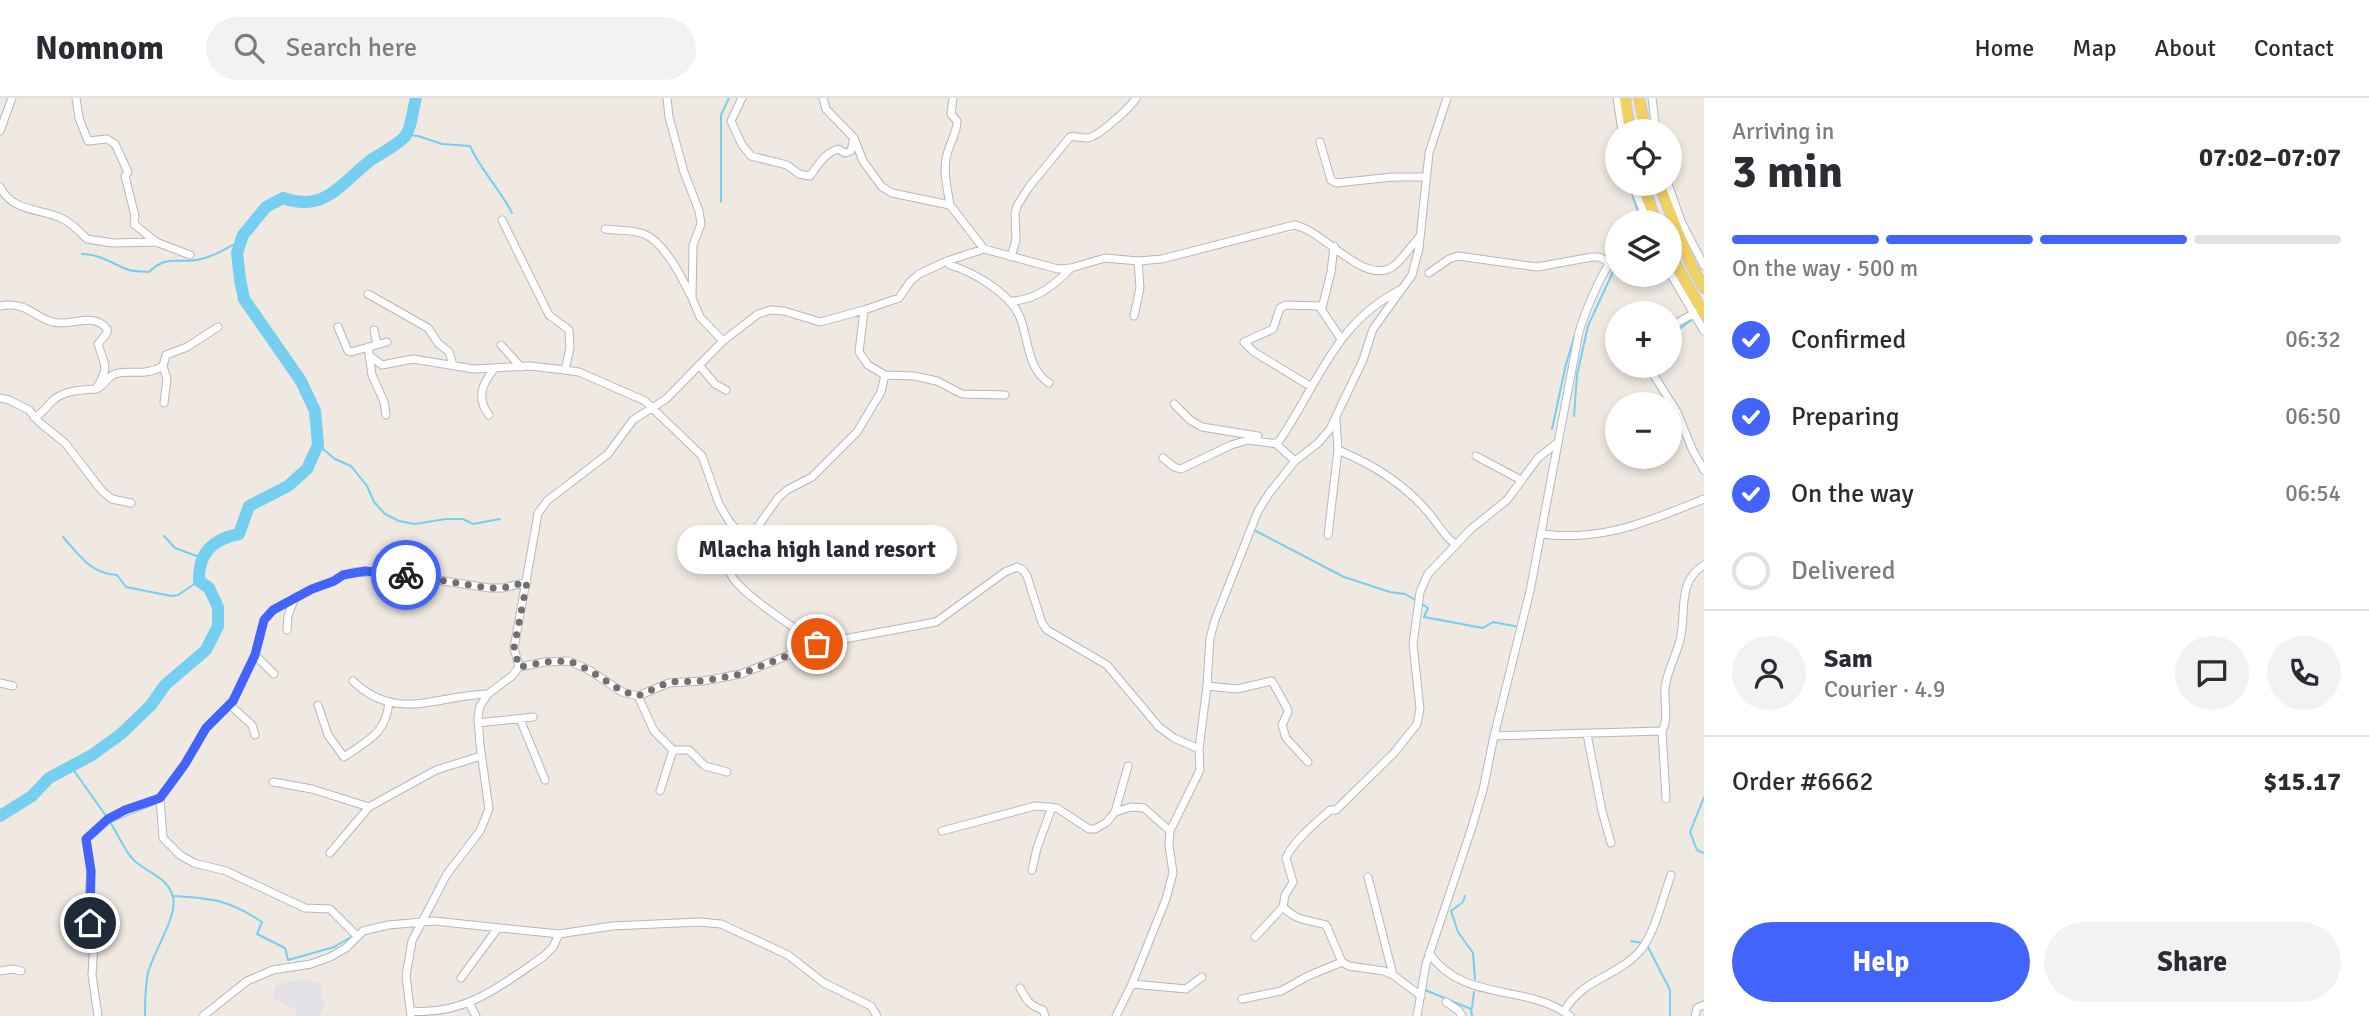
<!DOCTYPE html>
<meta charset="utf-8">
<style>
body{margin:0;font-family:Signika,sans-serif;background:#f2f2f3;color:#2b2b33;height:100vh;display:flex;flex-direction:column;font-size:26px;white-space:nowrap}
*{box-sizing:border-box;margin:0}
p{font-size:23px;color:#7c7c81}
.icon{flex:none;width:38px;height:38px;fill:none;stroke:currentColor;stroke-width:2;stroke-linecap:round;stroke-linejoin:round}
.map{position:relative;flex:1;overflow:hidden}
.details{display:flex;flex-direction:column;background:#fff;width:665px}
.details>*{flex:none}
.fabs{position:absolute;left:1605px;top:21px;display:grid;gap:14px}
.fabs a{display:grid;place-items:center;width:77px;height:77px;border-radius:50%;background:#fff;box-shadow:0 4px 10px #0003;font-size:35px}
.pin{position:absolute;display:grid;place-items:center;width:60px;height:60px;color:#fff;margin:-30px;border:4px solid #fff;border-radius:50%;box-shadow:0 2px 7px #0007}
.courier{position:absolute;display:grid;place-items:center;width:70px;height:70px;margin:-35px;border:5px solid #4264fb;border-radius:50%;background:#fff;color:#222;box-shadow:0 2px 9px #0007}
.bubble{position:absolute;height:49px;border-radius:24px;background:#fff;box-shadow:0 4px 10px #0003;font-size:23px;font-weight:700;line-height:49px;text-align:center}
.overview em{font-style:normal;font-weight:700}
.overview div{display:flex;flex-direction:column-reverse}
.overview{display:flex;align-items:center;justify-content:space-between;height:119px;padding:0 28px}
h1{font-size:46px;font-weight:700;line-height:52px}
.bar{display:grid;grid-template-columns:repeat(4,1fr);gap:10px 7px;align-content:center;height:84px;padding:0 28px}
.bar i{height:9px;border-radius:5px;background:#e1e1e2}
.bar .selected{background:#4264fb}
.bar p{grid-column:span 4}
.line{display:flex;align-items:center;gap:18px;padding:0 28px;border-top:2px solid #e1e1e2}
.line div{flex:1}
.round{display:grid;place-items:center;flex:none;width:74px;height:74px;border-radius:37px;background:#f2f2f3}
ol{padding:0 28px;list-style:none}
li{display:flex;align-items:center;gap:21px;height:77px}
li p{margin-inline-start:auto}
li .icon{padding:7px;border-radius:50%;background:#4264fb;color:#fff;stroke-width:4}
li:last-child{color:#7c7c81}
li i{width:38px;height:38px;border:4px solid #e1e1e2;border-radius:50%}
.button{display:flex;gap:14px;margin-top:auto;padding:14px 28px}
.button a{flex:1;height:80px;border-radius:42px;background:#4264fb;color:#fff;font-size:28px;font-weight:700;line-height:80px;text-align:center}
.button a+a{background:#f2f2f3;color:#2b2b33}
header{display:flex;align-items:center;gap:42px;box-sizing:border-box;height:98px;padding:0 35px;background:#fff;border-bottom:2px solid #e1e1e2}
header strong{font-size:33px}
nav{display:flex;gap:38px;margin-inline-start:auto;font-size:24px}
.search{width:490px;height:63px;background:#f2f2f3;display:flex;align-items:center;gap:18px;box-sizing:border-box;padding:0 24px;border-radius:38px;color:#7c7c81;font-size:26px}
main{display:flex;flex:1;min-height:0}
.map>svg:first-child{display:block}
</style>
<header>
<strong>Nomnom</strong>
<div class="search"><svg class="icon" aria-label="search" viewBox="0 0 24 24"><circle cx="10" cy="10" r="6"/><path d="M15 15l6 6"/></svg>Search here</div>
<nav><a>Home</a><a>Map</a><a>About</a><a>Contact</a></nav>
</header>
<main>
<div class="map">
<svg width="1704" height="918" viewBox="0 0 1704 918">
<rect width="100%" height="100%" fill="#efe9e1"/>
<!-- industrial -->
<path fill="#e3e1e8" d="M301,881L320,886L324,908L320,918H297L296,912L272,900L276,887Z"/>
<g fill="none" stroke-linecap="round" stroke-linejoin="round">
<!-- stream -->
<path stroke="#75cff0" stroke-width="2" d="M406,37L418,38L442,46L470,48C481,73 500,91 512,115
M1630,89L1641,124
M721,104V17L729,0
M82,156C98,156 112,165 126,171C132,174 142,173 149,174C168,155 180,167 201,161C216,158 227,149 241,143
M1608,161L1617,151
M1670,238L1694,220
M1574,318L1577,277L1588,228L1617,165
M1552,331L1566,266L1578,227
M318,347L335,361L351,368L367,388L374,404L385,416L399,423L415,426L446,421H463L473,426L500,421
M1256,433L1344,479L1390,494L1405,496L1417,503
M164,438L175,450L202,460
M63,439C79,457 91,476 117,477L126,489L171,498L178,497L199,483
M1422,506L1428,510L1424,519L1483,530L1493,524L1519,529
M70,667L106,718
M1704,699L1690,734L1697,752L1704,755
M109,722C115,732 125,752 131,759C141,773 168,777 173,799C178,818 153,854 148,875C145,889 145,904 145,918
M173,798C212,800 229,802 262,824L257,836L285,850L288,862L334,849L351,839
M1465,798L1463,804L1451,813L1458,834L1473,855L1475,881
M1631,843L1643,845
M1648,849L1670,892V918
M1425,892L1471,911L1472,918
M1472,910L1474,894"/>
<!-- river -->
<path stroke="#75cff0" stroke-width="12" d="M0,718L32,698L49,680L92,657L121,636L151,607L165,587L206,552L218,528V509L209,490L199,483C198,455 213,441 239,436L249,408L288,388L307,371L318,347L315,313L301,283L244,201L240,181L237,155L243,137L266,109L283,100C325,115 341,85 371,62C380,56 401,45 406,37C412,28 413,10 416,0"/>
<!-- street casing -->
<g stroke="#b4b7c1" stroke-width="9">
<path id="street" d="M76,0L79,20L88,43L107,41L115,46L128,74L125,78L135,118L134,126L156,144
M667,0L669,19L684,74L699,113L701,126L693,147L692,200L700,219L723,243
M742,0L731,23L742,47L751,58L787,67L799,76L810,78C818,67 825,55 838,51L845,55L851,53L854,40
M823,0L826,11L854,40L863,63L882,89L892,95L950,107L984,151
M1617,0L1622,33
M1652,0L1656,33
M0,33L12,0
M1320,44L1331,82L1336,85L1393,79H1426
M1632,86L1648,124
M1668,86L1681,123L1704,168
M0,89C13,114 39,110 61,120C72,125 79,133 87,141L113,145L156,144L190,157
M950,107C948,93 943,76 946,61C948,47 957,37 957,23L951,16L953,0
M502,122L549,217L569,232L570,250L565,272
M605,131C617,133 633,131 644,136C664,144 681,178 690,196
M1011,159L1016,142L1015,116L1017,108L1029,89L1070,39C1077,38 1081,40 1087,40C1097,40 1131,9 1136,0
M950,167C973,174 1008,194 1019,217C1029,239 1026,270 1049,285
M1429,175L1449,161L1458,158L1537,169L1592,159H1599L1609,164
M1670,175L1704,233
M368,196L428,230L438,245L449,254L453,267
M1009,203C1033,204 1055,187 1071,170
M0,208C27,203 33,219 53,224C71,229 94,213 107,231V235L98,246C105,269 110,268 96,291C83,292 67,292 56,300C47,306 44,316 34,319
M1322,210L1331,174L1334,148
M1134,218L1140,190L1138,163
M338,229L348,253L351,254L387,244
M1670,229L1696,214
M374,232L377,246
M501,247L521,269
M368,249L372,277L384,304L386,317
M370,258L382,267L413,261L474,271L530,268L565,272L579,274L645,303L702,358L719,406L729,423L745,442
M699,267L715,286L726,292
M1648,268L1677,314L1693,353L1704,372
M885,277L914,278L937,283L962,296L1005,297
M1310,288L1254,254L1244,244L1273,231L1280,210L1286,207L1319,208L1341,241
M96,291C105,288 105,281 113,277C125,270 144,280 163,268
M0,300L9,302L29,312L39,324L65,345L102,393L112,401L131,405
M164,305L167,281L163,268L166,257L187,249L218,229
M1174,306L1190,322L1202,329L1258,338
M489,317C476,300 482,286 494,271
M1275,345L1295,363
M1338,352C1372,366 1403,385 1427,413C1437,424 1443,437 1455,446
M1476,358L1521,382
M1163,360L1174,369L1181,371L1231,347L1248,342L1277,346C1318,288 1333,225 1402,191
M1542,436C1603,444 1649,423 1704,401
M1328,437L1338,352L1336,322
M287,532L288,518L295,499
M817,546C799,532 735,493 730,474L745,442L756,431L778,400L787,392L812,379L857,334L881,294L885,277L868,267L859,254L864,212
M255,557L274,576
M519,569L514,550L536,427L538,415L548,402L608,356L633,322L666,301L723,243L758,216L771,212L784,213L820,224L864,212L899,200L910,184L919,176L947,163L984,151L1058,171L1071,170L1105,160L1138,163L1162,161L1294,127C1325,132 1365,191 1395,167C1404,159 1412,147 1420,138
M519,569L545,564L569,563L589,572L622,594L638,598L669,585L703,583L741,576L817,546L936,524L1005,474L1017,469L1023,472L1027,478L1042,525L1047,532L1107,567L1159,629L1174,640L1199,651
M353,583C396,625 438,597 488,596
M0,585L13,588
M1207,588L1237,591L1272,583L1287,610L1288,614L1282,627L1286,640L1308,664
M638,598L654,633L673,652L660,693
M230,607L252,627L255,637
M318,607L328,637L344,659C368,642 385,637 389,605
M520,621L545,682
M478,625L533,619
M1662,633L1666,701
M1587,636L1602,713L1611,745
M1494,638L1662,633C1669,621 1664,604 1665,590C1667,573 1676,558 1680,542C1687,515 1676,484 1704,467
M673,652H689L705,668L727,674
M273,684L312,691L369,709
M1115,714L1128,668
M942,733L1035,708L1057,710L1089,731H1095L1107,724L1115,714L1131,709L1144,710L1170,733
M330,755L369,709L436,672L481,658
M1032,772L1037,750L1052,709
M1368,779L1393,877
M357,838L330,811L305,810L226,773L194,765L180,757L163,740L160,700L185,666L206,630L233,603L255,557L264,522L273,512L312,491L334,483L343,477L354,474L405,477L489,490H503L527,484
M1255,839L1283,809
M1429,855C1463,905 1527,885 1570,918
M0,873L13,871L21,873
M461,880L498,830
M1132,886L1186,891L1202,879
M1020,890C1027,903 1029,907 1043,912L1045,918
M1421,898L1393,877L1384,873L1349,868L1342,864L1326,827C1307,821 1298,824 1283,809L1285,797L1293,784L1286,760C1294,742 1316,725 1330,712H1336L1394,655L1417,626L1420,611L1413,546L1420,494L1428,476L1471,431L1507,402L1538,360L1557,345
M1242,901L1281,893L1308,878L1342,864
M1446,904L1459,913L1462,918
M469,905L476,918
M411,913C465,918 502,887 544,858L553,849L559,836
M1564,913C1586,878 1616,880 1640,853C1655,835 1663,799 1671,777
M98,918L92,877L94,843L88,813L91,773L86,741L108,721L160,700
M203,918L247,883L273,872L311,866L330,859L346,850L363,833L388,827L434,823L559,836L612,828L699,824L721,826L788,857L824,885L871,908L877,918
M411,918L406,878L412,843L447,776L480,733L489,711L480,647L478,619L480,608L488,596L512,578L519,569
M1116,918L1132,886L1166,801L1173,775L1169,747L1170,733L1200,672L1199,651L1207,588L1210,540L1215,522L1258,413L1270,394L1295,363L1318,345L1330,331L1363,262L1373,231L1412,177L1419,150L1429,55L1447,0
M1417,918L1426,866L1471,732L1483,692L1494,638L1530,493L1579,234C1584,217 1604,166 1617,157
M1695,918L1697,910L1704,907"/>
</g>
<!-- primary casing -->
<g stroke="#c9c9c9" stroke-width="12">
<path id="primary" d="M1625,0L1630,33
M1639,0L1646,33
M1643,86L1656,124
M1659,86L1691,167L1704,190
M1670,156L1704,216"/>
</g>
<!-- street -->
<use href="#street" stroke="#fff" stroke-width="7"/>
<!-- primary -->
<use href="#primary" stroke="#f2d163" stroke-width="10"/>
</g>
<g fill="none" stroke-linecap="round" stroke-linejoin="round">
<!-- done -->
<path stroke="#726f6d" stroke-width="7" stroke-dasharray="0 12.6" d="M406,477L489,490H503L527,484L514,550L519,569L545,564L569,563L589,572L622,593L638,598L669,584L703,583L741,576L817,546"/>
<!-- route -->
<path stroke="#4264fb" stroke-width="9" d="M90,825L91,773L86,741L108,721L125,712L160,700L185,666L206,630L233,603L255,557L264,522L273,512L312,491L334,483L343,477L365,473L406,477"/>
</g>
</svg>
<div class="fabs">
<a><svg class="icon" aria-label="locate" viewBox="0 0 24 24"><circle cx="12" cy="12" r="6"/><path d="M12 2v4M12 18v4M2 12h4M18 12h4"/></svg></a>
<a><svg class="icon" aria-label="layers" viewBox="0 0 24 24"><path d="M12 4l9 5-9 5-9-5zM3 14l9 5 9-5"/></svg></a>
<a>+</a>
<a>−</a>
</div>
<div class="pin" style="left:817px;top:546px;background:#ea580c"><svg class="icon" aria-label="bag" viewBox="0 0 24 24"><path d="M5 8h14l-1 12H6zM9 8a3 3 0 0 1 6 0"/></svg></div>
<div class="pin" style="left:90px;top:825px;background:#1f2937"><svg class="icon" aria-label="home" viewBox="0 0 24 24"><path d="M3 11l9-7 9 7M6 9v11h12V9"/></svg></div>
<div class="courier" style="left:406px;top:477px"><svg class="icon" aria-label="bike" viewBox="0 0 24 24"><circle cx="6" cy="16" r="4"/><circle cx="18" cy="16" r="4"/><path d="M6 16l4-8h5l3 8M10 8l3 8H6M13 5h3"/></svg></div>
<div class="bubble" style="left:677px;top:427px;width:280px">Mlacha high land resort</div>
</div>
<section class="details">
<div class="overview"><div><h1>3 min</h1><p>Arriving in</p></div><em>07:02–07:07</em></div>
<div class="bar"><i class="selected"></i><i class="selected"></i><i class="selected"></i><i></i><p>On the way · 500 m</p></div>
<ol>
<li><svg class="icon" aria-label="check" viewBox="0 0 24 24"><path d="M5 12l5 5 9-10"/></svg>Confirmed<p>06:32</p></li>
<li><svg class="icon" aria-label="check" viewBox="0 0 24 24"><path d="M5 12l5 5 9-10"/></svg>Preparing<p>06:50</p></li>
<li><svg class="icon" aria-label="check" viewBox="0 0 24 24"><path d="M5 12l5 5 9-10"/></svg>On the way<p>06:54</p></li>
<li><i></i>Delivered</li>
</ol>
<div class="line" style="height:126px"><a class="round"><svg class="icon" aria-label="person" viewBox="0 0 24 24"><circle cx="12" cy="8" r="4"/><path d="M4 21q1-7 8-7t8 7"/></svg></a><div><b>Sam</b><p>Courier · 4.9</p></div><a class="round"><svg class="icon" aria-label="chat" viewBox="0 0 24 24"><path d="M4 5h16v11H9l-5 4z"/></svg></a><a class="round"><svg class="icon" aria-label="phone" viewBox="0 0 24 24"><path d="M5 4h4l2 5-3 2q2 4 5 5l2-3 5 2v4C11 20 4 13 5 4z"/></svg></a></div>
<div class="line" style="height:91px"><div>Order #6662</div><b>$15.17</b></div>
<div class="button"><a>Help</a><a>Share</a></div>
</section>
</main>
